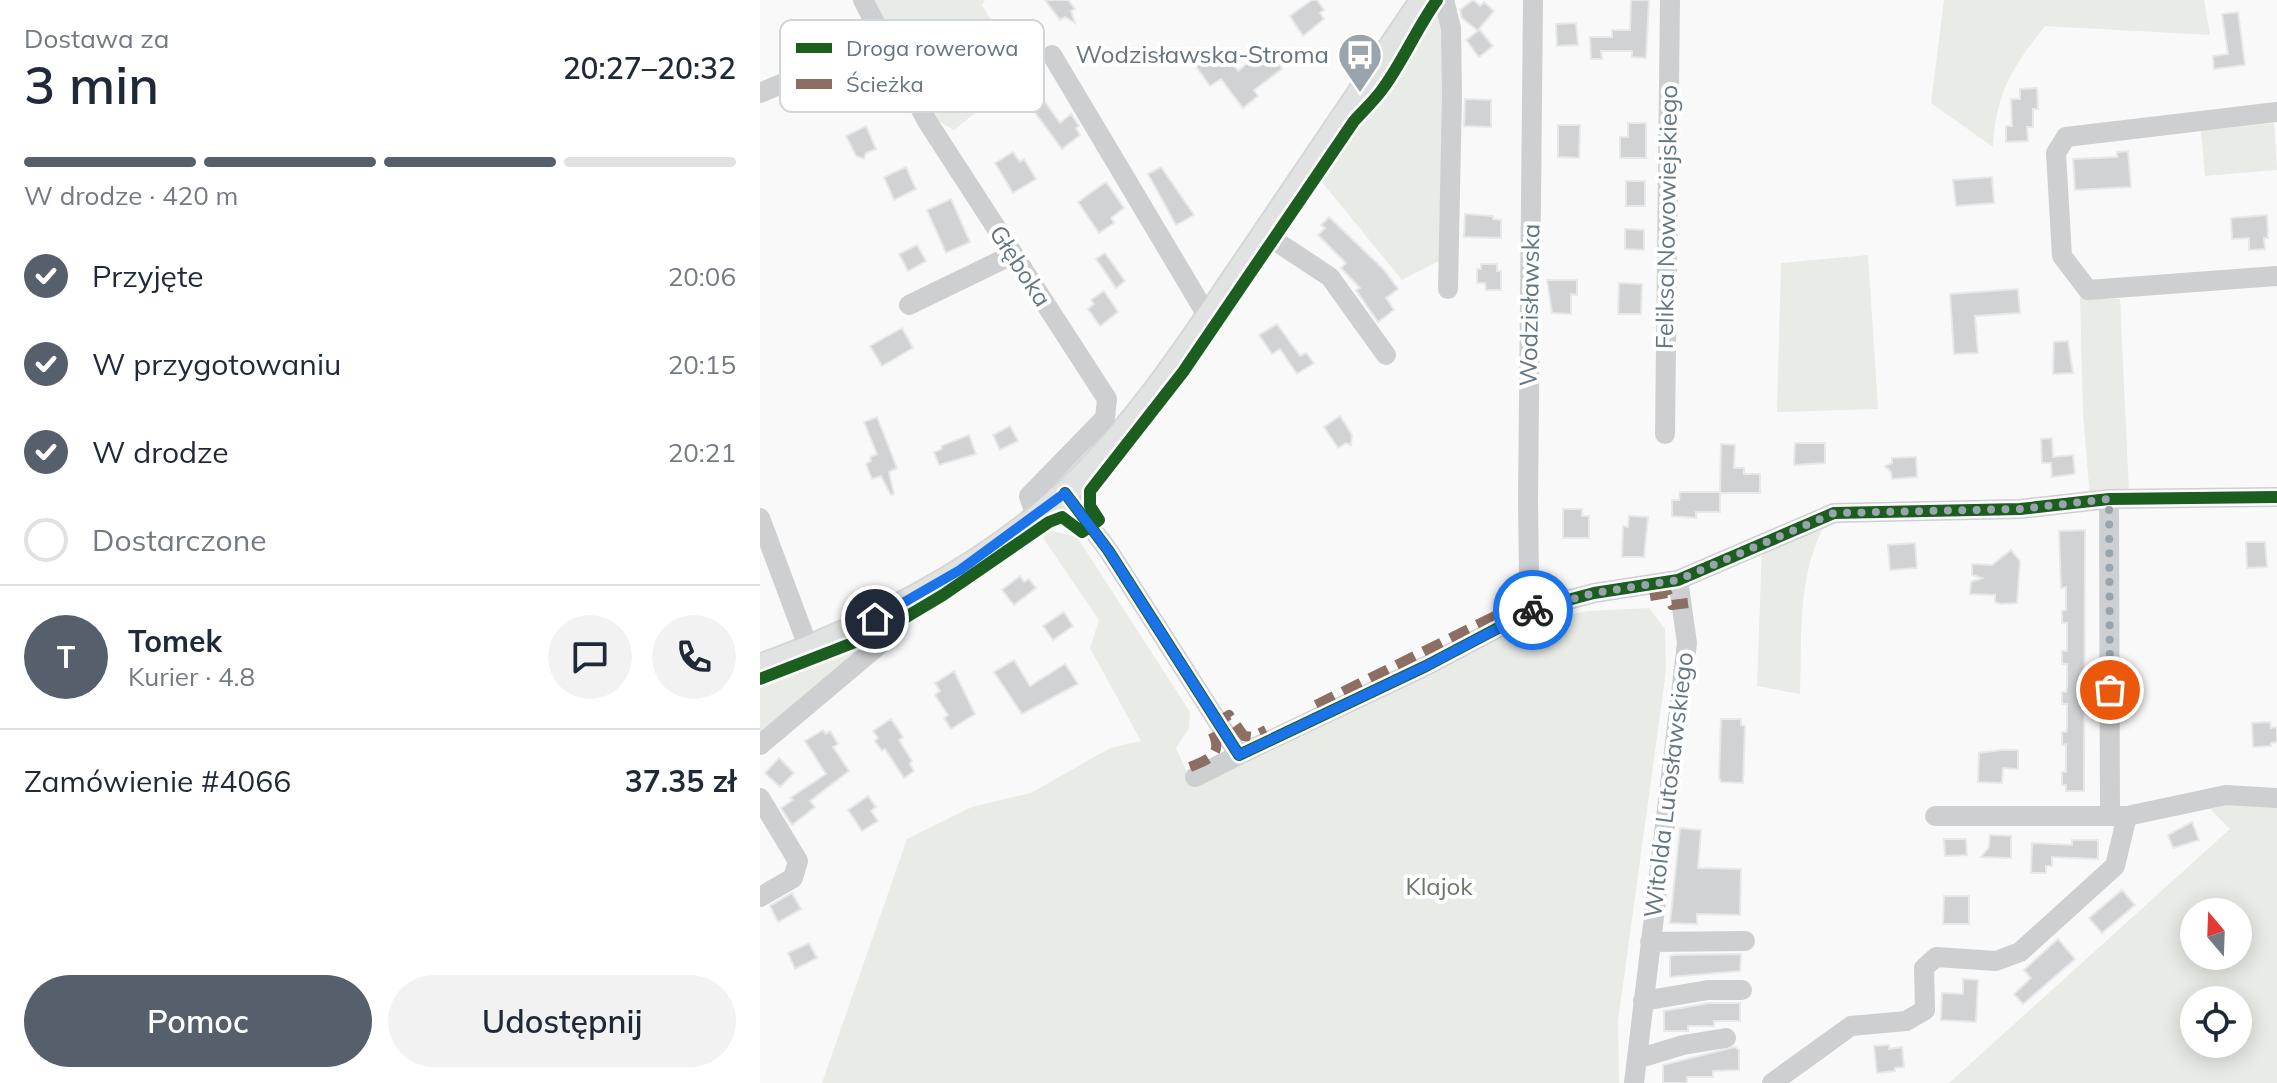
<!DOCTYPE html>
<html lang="pl">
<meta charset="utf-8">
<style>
body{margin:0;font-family:Mulish,sans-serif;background:#f2f2f3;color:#1f2937;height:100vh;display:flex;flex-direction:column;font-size:30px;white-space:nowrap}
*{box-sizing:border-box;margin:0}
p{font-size:26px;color:#747a83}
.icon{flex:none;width:44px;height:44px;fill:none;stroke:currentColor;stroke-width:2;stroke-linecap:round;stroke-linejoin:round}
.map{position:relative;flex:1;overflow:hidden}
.side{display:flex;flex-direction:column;background:#fff;width:760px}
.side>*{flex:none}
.needle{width:52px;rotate:341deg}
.tools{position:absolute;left:1420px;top:898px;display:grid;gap:16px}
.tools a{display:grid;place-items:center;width:72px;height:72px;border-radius:50%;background:#fff;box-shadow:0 4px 20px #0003;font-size:40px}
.pin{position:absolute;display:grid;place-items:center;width:68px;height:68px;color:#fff;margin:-34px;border:4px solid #fff;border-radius:50%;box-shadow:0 2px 8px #0007}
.courier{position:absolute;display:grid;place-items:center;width:80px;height:80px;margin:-40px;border:6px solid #1a73e8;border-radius:50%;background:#fff;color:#222;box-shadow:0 2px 10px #0007}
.head em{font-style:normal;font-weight:600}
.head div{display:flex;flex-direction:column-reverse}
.head{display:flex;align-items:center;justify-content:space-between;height:136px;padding:0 24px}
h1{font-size:52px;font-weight:600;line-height:60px}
.bar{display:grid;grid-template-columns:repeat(4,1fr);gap:12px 8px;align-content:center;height:96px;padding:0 24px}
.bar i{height:10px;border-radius:6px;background:#e0e1e3}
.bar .active{background:#56606c}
.bar p{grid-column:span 4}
.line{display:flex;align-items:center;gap:20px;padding:0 24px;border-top:2px solid #e0e1e3}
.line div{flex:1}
.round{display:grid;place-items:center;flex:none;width:84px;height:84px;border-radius:42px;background:#f2f2f3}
ol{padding:0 24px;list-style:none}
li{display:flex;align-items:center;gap:24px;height:88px}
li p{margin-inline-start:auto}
li .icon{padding:8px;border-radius:50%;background:#56606c;color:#fff;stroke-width:4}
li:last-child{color:#747a83}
li i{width:44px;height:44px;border:4px solid #e0e1e3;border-radius:50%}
.cta{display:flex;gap:16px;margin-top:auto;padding:16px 24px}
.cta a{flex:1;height:92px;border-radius:48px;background:#56606c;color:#fff;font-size:32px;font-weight:600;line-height:92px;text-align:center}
.cta a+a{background:#f2f2f3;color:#1f2937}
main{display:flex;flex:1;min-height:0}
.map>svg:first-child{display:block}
</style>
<main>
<section class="side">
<div class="head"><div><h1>3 min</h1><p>Dostawa za</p></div><em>20:27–20:32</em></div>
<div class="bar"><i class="active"></i><i class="active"></i><i class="active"></i><i></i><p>W drodze · 420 m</p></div>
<ol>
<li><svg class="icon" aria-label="check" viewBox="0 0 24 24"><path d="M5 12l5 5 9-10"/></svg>Przyjęte<p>20:06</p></li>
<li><svg class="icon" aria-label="check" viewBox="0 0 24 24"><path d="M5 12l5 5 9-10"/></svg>W przygotowaniu<p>20:15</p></li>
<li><svg class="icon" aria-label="check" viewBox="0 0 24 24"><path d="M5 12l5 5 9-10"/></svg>W drodze<p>20:21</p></li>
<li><i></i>Dostarczone</li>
</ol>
<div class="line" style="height:144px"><b class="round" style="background:#56606c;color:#fff">T</b><div><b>Tomek</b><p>Kurier · 4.8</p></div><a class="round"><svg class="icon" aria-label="chat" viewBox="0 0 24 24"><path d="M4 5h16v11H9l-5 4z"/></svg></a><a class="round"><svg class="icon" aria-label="phone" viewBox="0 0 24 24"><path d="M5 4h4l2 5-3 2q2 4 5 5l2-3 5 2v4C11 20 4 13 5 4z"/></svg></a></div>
<div class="line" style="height:104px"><div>Zamówienie #4066</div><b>37.35 zł</b></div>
<div class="cta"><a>Pomoc</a><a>Udostępnij</a></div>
</section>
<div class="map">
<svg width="1517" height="1083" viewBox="0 0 1517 1083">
<rect width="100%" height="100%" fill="#f9f9f9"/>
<!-- green -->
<path fill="#e8ebe6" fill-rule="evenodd" d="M112,0H225L222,5L259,67L230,101L194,130L173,118Z
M1184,0H1444L1450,35L1285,26C1252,68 1236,92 1233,147L1171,103Z
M679,2L686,27L681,260L642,280L561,181Z
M1514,123L1517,170L1445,176L1441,131Z
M1108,255L1118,409L1017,412L1021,263Z
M1320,296L1360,299L1369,493L1330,497L1323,414Z
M289,530L317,537L430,712L429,728L416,748L434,788L598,709L769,622L828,611L889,608L905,629L906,671L858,1021L859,1083H62L147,839L212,807L271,793L350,748L381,741L330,648L339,620L283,538Z
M1062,530C1037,581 1042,639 1040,694L997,686L1002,547Z
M83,648L104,654L0,738V679Z
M1473,802L1517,807V1083H1189L1470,829L1450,809ZM1434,912H1478V956H1434ZM1434,1000H1478V1044H1434Z"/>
<!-- building -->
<path fill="#d0d2d3" stroke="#e8e8e8" stroke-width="2" d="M285,0H308L315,9L311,11L315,23L305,17L300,20Z
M552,0H557L564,10L560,13L564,19L543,36L530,16Z
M713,0L720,6L724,2L734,11L719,29L733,46L719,57L706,40L718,31L702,18L700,10Z
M871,0H889L886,58L872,57V51H841L842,59H831L830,37H852V30H870Z
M1478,12L1485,65L1454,69L1453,56L1468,54L1462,14Z
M816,23L818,45L797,46L796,24Z
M506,48L512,55L519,50L526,60L520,65L522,69L494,90L498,96L483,108L461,79L450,86L435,65L446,58L449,63L465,52L478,71Z
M1277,88L1278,109H1273V127H1267L1268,141L1246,142V126H1252L1251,99H1260V89Z
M280,95L300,123L311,114L319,126L316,128L320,135L302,149L268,103Z
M705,99L731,100V127L704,126Z
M868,123H886V158H860V137H868Z
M798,125H820L819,158L798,157Z
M106,126L116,149L106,153L104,159L96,156L86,136Z
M1368,151L1371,187L1315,190L1313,159L1357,157V152Z
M253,152L260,162L264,159L276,179L253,193L235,163Z
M146,167L156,189L134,200L124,177Z
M401,167L434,215L416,225L388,174Z
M1232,177L1234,203L1196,206L1193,180Z
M866,181H885V206H866Z
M346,182L364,208L351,218L354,223L339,233L318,202Z
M191,199L210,242L186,253L167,210Z
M705,214L733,216V219L741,220V238L704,237Z
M1507,215L1508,238H1504L1505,249L1489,250V238L1472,239L1471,218Z
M569,217L624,270L638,289L626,298L634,310L618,322L596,290L600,288L581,268L586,263L558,235L565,228L561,225Z
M865,229L884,230V250L865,249Z
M157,245L166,261L148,271L139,254Z
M345,253L365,281L356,288L336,259Z
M721,264H737V271H741V290H726L725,283H717V269H721Z
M787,280H817V295L811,294V314L792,313Z
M859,283L882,284L881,314H858Z
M1258,289L1260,313L1215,316L1218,353L1194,354L1190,294Z
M344,291L358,312L340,326L328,309L334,304L331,300Z
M517,324L540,356L546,353L554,363L537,374L520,349L512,354L499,335Z
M142,328L153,348L122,366L110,346Z
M1308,341L1313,373L1293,374L1294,342Z
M580,416L592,435L591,445L586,443L578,448L564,427Z
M117,417L137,468L129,472L134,494L131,495L121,476L112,479L106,464L111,461L110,457L117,454L104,422Z
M250,426L258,441L240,450L233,435Z
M209,435L216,454L179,465L174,452L182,449L181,446Z
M1292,438L1293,457L1313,455L1315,474L1292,477L1291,463H1282L1281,439Z
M1035,443H1065V463L1034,465Z
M961,444L975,445L974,468H984V474H1000V493H960V512H936V518L912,516V500H919L920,492H960Z
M1156,457L1157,477L1132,479L1131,472L1125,466L1132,463V458Z
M803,509H822V516H829V538H803Z
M869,516L888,517L884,557H862L863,526L868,527Z
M1325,530L1324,791H1306V785H1302V772H1306V744L1302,745V732H1306L1307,728V704H1302V692H1306L1307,687V664H1302V651H1307V623H1302V611L1306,610V587L1301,588L1299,531Z
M1486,542H1505L1507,567L1487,568Z
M1155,543L1157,568L1130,570L1128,545Z
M1251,550L1260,561L1257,603L1241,604L1235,602V595L1210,594L1211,582L1222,578L1212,575V564L1232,565Z
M260,576L264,582L269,579L276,588L254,605L242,590Z
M304,612L313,626L293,640L283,626Z
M254,660L270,686L305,664L318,684L262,714L234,672Z
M194,671L215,714L191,729L184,718L188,715L175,695L180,691L175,683Z
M131,719L143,737L139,740L152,761L150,764L154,771L144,778L125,749L122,751L115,741L118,738L113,731Z
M961,719H981V725L985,726L983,783L961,782L959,777Z
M1510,722L1511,728L1517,727V742L1511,743V746L1493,747L1492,723Z
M63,730L66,734L70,731L78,744L73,747L89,771L50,801L55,807L32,825L21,808L33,800L30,798L66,774L45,741Z
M1242,750H1258V769L1243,768L1242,783L1218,782L1219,753Z
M19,758L34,773L20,787L5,773Z
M108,796L116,807L111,811L118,821L102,831L88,810Z
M1432,822L1439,840L1413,848L1408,835Z
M920,828L941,830L938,868L981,869L980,915L937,914V924L910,923Z
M1230,835L1251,836V858L1221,857L1229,847Z
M1184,839H1206L1207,855L1185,856Z
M1312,840H1338V859L1292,857V866H1286V873H1271L1272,843L1312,845Z
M1362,890L1375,905L1342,933L1329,918Z
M32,893L41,909L18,922L10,906Z
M1184,896H1209V924H1183Z
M1298,939L1315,959L1263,1004L1254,994L1271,978L1264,970Z
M49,943L57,958L35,969L28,953Z
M981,954L980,971L910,977V956L914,955Z
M1203,979L1218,980L1216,1022L1181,1020L1182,993L1203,994Z
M949,1003H980V1021H954V1026H928V1031H904V1011Z
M1129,1045V1049L1142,1047L1144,1067L1135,1068V1071L1117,1073L1114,1046Z
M975,1047L979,1050V1070L953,1071V1077H927V1083H903V1065Z"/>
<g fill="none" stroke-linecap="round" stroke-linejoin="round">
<!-- major casing -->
<g stroke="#d5d6d7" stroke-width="28">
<path id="major" d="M0,667C105,629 221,570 304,494C375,429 429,345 483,266C543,177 603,89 663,0"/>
</g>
<!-- minor -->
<path stroke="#cecfd0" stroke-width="20" d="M103,0L167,121L347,399L345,418L269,496L276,517
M684,0L691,28L692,95L688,289
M773,0L768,502L769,575L774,609
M292,55L448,317
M0,93L122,41
M1517,112L1306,137L1296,153L1302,256L1328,290L1517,276
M505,234L570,277L626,355
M149,305L252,255
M905,434L910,0
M305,493L348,550L479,755L666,666L774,609L834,593L918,580L1074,513L1260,509L1349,499L1517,497
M1349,499L1350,816
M0,518L49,649
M0,745L120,644L121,632L115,619
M435,777L479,755
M0,798L38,861L33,878L0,897
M1175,816H1367L1466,795L1517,798
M890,942L985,941
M883,1001L948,990H982
M877,1059L923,1045L966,1038
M874,1083L927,643L918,580
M1012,1083L1091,1026L1146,1021L1165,1010L1164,968L1176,957L1236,961L1260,952L1355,866L1367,816"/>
<!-- major -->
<use href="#major" stroke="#e1e2e2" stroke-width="24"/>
<!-- quiet -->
<path stroke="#8d6e63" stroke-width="10" stroke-dasharray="20 10" stroke-linecap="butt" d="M890,596L907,593L912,605L928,603
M556,705L753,607
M454,724L469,715L484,736L492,737L506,730
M430,767C455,757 464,752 449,725"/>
<!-- cycleway casing -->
<g stroke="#fff" stroke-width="17">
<path id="cycleway" d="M305,493L348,550L479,755L666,666L774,609L834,593L918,580L1074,513L1260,509L1349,499L1517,497
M0,679L121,632L183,595L289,522L302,517L322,532L339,520L330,506V491L423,372L594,121C604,110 616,99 624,87C644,59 657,28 677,0"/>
</g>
<!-- cycleway -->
<use href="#cycleway" stroke="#1b5e20" stroke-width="12"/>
</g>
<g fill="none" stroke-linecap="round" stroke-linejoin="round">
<!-- done -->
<path stroke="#99a4ac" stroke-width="8" stroke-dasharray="0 14.4" d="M773,610L834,593L918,580L1074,513L1260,509L1349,499L1350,690"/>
<!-- route -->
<path stroke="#1a73e8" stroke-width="10" d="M115,619L200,570L305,493L348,550L479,755L666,666L773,610"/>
</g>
<!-- icons -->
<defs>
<g id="bus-pin" transform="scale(2.3)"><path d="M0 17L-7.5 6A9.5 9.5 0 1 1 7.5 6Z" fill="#99a4ac" stroke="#fff"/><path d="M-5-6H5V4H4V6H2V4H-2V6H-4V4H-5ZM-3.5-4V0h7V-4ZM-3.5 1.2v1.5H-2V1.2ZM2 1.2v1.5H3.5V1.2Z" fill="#fff"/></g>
</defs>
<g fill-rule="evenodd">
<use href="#bus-pin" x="600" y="55"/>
</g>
<g text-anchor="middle" stroke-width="8" stroke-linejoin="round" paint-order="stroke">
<!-- poi labels -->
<g font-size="24" fill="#657683" stroke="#fff" text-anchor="end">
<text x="569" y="63">Wodzisławska-Stroma</text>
</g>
<!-- street labels -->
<g font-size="24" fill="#657683" stroke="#fff">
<text transform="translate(907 217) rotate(-89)" y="8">Feliksa Nowowiejskiego</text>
<text transform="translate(260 266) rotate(57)" y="8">Głęboka</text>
<text transform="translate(770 305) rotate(-89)" y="8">Wodzisławska</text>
<text transform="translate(909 785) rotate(-83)" y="8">Witolda Lutosławskiego</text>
</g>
<!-- park labels -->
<g font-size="24" fill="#687a64" stroke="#fff">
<text x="679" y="895">Klajok</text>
</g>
</g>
<!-- legend -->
<rect x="20" y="20" width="264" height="92" rx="12" fill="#fff" stroke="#d1d6da" stroke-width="2"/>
<rect x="36" y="43" width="36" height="10" fill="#1b5e20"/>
<rect x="36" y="79" width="36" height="10" fill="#8d6e63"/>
<g font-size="22" fill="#657683">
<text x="86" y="56">Droga rowerowa</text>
<text x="86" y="92">Ścieżka</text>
</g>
</svg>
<div class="tools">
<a><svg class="needle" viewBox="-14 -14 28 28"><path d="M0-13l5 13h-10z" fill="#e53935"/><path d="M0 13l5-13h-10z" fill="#747a83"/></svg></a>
<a><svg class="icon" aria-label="locate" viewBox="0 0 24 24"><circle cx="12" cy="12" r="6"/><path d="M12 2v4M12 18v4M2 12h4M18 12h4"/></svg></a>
</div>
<div class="pin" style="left:1350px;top:690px;background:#ea580c"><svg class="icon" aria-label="bag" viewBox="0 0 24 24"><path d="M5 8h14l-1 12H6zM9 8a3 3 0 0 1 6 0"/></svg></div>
<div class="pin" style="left:115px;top:619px;background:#1f2937"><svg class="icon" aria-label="home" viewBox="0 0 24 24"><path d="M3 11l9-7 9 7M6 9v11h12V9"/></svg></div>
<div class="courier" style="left:773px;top:610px"><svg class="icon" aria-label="bike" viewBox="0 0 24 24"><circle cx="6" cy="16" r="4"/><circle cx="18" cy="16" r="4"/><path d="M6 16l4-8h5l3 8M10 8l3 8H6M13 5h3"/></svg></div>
</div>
</main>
